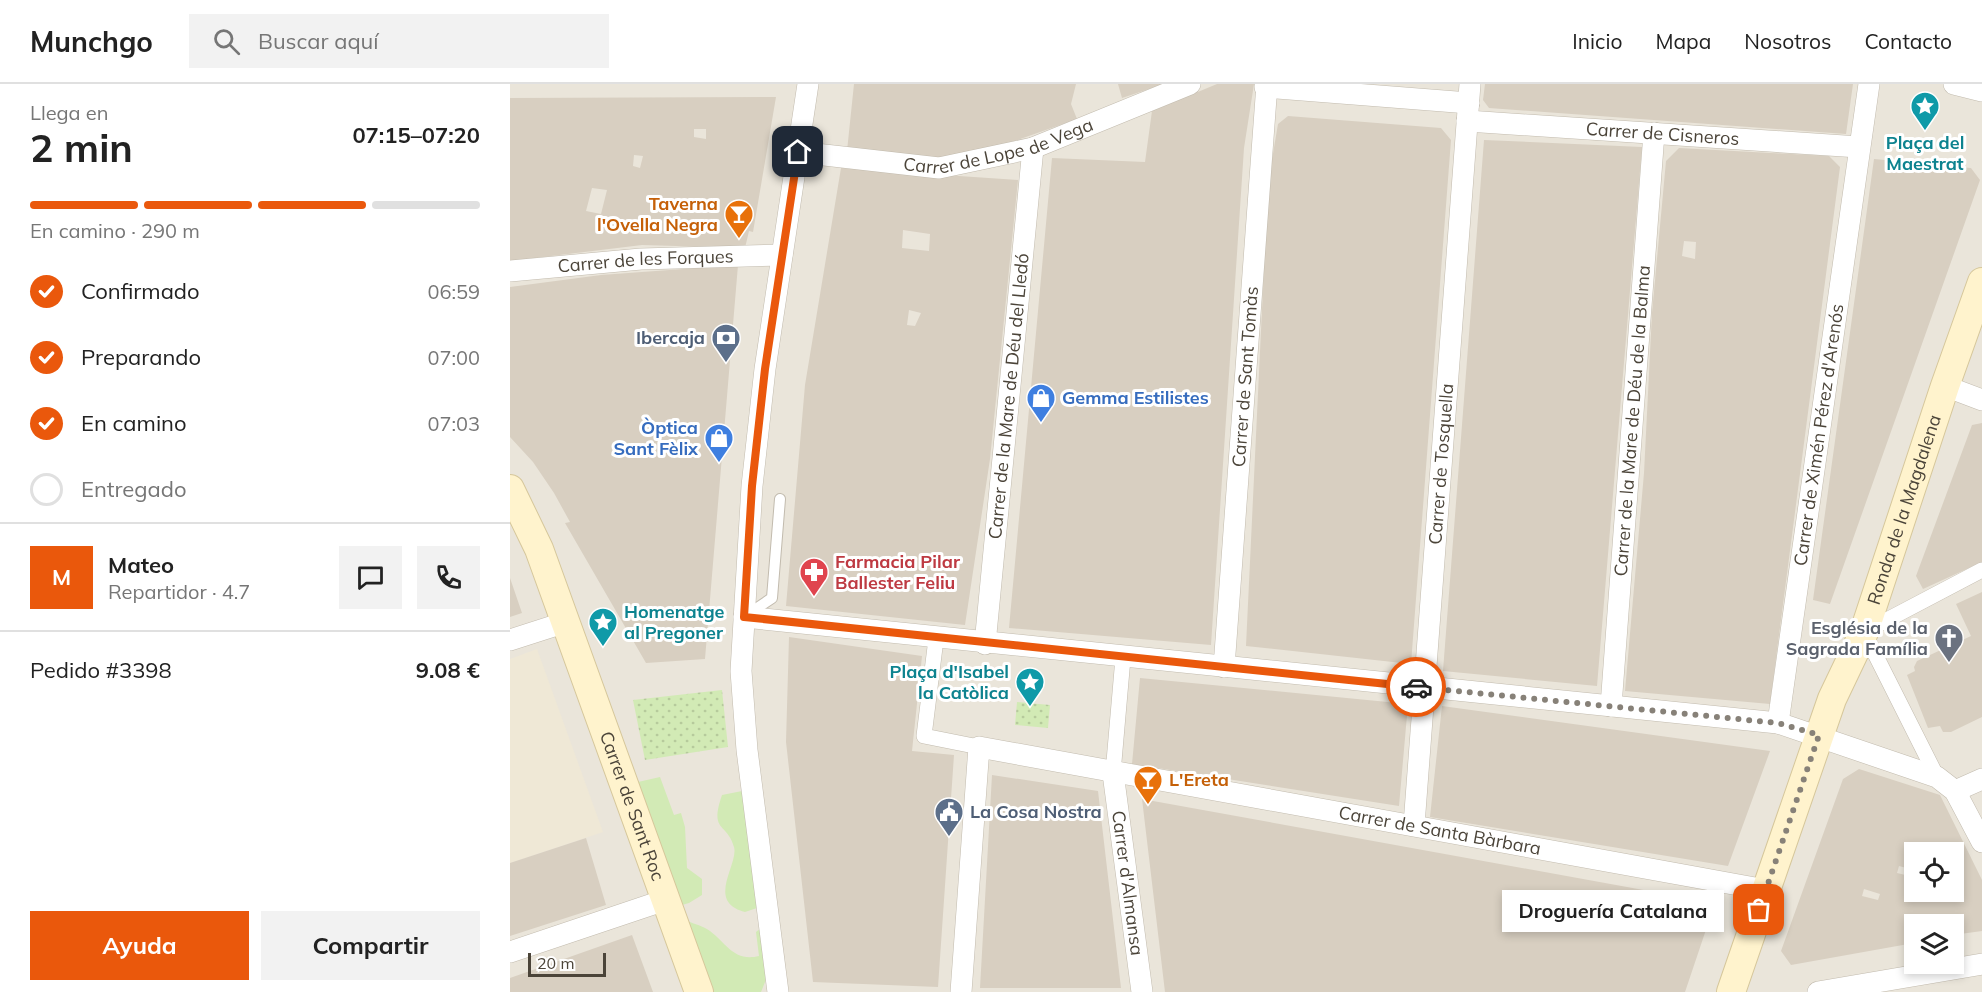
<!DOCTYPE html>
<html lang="es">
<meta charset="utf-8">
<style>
body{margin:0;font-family:Mulish,sans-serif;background:#f2f2f2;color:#222;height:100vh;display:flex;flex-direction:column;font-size:22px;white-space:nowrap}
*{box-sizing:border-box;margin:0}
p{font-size:20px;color:#767676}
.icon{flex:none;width:33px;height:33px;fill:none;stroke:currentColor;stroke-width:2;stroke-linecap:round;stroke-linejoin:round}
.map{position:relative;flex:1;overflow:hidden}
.panel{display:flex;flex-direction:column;background:#fff;width:510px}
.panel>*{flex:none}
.controls{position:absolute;left:1394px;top:758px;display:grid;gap:12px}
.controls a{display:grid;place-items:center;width:60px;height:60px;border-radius:0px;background:#fff;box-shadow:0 3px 9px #0003;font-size:30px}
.scale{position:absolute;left:18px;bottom:15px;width:78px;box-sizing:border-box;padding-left:6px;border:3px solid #4b4439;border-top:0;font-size:16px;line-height:21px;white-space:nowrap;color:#4b4439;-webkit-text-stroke:4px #fff;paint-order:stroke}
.pin{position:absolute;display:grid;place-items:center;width:51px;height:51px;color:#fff;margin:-26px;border-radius:12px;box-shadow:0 3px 9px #0006}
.courier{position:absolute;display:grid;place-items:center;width:60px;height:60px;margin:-30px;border:4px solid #ea580c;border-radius:50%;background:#fff;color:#222;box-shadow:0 2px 8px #0007}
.bubble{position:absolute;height:42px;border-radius:0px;background:#fff;box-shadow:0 3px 9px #0003;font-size:20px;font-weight:700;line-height:42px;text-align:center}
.summary em{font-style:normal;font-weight:700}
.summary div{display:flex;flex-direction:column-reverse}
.summary{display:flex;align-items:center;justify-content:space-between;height:102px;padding:0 30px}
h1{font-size:39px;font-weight:700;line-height:45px}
.bar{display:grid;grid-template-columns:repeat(4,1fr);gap:9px 6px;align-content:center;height:72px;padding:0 30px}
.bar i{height:8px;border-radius:4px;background:#e0e0e0}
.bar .current{background:#ea580c}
.bar p{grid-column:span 4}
.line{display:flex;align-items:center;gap:15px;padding:0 30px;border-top:2px solid #e0e0e0}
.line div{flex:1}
.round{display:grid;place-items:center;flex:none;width:63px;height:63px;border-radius:0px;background:#f2f2f2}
ol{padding:0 30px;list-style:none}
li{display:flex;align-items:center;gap:18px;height:66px}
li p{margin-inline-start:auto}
li .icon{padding:6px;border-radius:50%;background:#ea580c;color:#fff;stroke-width:4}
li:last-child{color:#767676}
li i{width:33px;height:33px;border:3px solid #e0e0e0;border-radius:50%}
.button{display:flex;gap:12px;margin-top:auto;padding:12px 30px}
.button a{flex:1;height:69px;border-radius:0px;background:#ea580c;color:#fff;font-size:24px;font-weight:700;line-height:69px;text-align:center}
.button a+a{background:#f2f2f2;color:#222}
header{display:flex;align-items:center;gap:36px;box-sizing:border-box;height:84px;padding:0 30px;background:#fff;border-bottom:2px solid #e0e0e0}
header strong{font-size:28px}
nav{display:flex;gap:33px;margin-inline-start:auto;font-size:21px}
.search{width:420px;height:54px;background:#f2f2f2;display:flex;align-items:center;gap:15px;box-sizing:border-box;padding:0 21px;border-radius:0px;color:#767676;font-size:22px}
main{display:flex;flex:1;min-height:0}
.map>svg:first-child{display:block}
</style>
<header>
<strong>Munchgo</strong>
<div class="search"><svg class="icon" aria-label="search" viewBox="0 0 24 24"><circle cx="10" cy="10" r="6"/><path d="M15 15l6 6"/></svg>Buscar aquí</div>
<nav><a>Inicio</a><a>Mapa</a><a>Nosotros</a><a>Contacto</a></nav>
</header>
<main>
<section class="panel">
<div class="summary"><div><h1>2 min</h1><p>Llega en</p></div><em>07:15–07:20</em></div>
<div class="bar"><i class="current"></i><i class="current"></i><i class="current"></i><i></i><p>En camino · 290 m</p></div>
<ol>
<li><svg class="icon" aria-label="check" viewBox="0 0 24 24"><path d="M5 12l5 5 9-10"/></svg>Confirmado<p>06:59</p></li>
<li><svg class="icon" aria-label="check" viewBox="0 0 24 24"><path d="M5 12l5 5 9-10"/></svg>Preparando<p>07:00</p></li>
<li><svg class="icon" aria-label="check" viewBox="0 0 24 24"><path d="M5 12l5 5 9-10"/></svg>En camino<p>07:03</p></li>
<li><i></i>Entregado</li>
</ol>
<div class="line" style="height:108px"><b class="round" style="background:#ea580c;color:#fff">M</b><div><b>Mateo</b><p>Repartidor · 4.7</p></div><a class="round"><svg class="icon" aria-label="chat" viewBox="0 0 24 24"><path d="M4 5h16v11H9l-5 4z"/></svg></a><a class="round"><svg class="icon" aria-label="phone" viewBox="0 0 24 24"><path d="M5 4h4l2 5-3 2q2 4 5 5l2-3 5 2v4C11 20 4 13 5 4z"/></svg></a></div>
<div class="line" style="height:78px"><div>Pedido #3398</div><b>9.08 €</b></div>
<div class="button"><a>Ayuda</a><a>Compartir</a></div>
</section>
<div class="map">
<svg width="1472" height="908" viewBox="0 0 1472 908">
<defs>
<pattern id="park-dots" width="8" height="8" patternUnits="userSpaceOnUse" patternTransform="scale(1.5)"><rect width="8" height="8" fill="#d2eab5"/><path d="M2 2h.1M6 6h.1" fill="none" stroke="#b6ca9c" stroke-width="1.8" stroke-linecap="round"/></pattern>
</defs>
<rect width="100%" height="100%" fill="#f6f3ec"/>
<!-- residential -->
<path fill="#eae5da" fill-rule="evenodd" d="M0,0H1472V908H0ZM1404,768H1443V807H1404ZM1404,840H1443V879H1404Z"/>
<!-- education -->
<path fill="#efe8d6" d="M27,565L93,748L0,779V575Z"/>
<!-- green -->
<path fill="#d2eab5" d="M150,693L164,731L171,729L175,743L177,784L192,795V811L179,819L172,821L128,698Z
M232,707L247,824L235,828C195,818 229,780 224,763C217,738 199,749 212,711Z
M177,837C185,840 193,842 200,847C217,860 224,878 249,872L246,848L251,844L257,893L251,908H204Z"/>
<!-- park -->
<path fill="url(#park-dots)" d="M212,606L218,663L135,676L123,616Z
M507,618L540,621L538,644L505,641Z"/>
<!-- building -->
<path fill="#d8cfc1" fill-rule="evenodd" d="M344,0H566L561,20L567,35L476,67L440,74L337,67Z
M608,0H654L612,14Z
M707,0H744L734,64L701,561L499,544L542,74L635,78L642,27Z
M975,0H1343L1336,50L979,24L973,16Z
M266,13L243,148L239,147L235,164L132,161L0,177V14ZM184,45H196V55L184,53ZM124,71L133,72L130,84L123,82ZM82,104L97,106L91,130L76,127Z
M778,32L931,44L941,56L901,580L736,562L758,99L768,40Z
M974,56L1132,63L1087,602L933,587Z
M1169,64L1319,72L1330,83L1260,620L1115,607L1134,389L1142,229L1156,77ZM1174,157L1186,158L1185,175L1172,172Z
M1364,75L1461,84L1470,96L1320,520L1303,516Z
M331,84L508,96L480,375L455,541L276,522L295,301ZM393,146L420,150L419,167L392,164ZM399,226L411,229L405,242L397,241Z
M228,181L195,575L136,579L55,439L60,438L44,409L23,378L0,353V203L91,191Z
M1472,339V478L1413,505L1406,492L1462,341Z
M0,494L12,529L0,533Z
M1472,508V633L1441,648H1433L1430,642L1418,644L1397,591L1405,587L1404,583L1407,577L1461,552L1446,520Z
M279,553L412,572L402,667L444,671L428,903L303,898L276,658Z
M630,594L898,620L889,722L622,680Z
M932,622L1260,667L1218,782L920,733Z
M1349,685L1430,711L1472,796V847L1443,851V840H1404V859L1281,881L1271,867L1333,695ZM1404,768H1443L1444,816L1423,813L1424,807H1404V793L1387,789L1389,782L1404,786ZM1354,805L1370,810L1368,816L1352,812Z
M482,691L588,707L611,904H470Z
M632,715L1205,819L1175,908H655Z
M76,754L96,821L0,852V779Z
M122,851L143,908H0V894Z"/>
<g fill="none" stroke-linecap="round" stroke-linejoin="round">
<!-- service casing -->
<g stroke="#c2bbae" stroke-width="12">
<path id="service" d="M237,531L262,514L270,415"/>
</g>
<!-- pedestrian casing -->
<g stroke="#c2bbae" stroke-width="16">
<path id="pedestrian" d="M426,555L414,652L469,663
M603,689L613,574
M1427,693L1354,548L1472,486"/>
</g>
<!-- minor casing -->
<g stroke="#c2bbae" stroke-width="22">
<g id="minor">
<path d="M1444,0L1472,7"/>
<path d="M755,3L959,19"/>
<path id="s1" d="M957,37L1349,63"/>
<path id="s2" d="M288,68L429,84L523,64L680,0"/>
<path id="s3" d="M0,187L131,175L272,171"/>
<path d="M1435,302L1472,316"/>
<path d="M234,533L1268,639L1427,693L1445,707L1472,758"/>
<path d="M0,556L56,538"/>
<path id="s4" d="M475,560L523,64"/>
<path id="s5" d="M714,583L757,0"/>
<path id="s6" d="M1101,622L1144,49"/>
<path id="s7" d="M1268,639L1359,0"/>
<path id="s8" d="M603,689L632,908"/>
<path d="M1445,707L1472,695"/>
<path id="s9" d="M904,741L960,0"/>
<path d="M0,868L155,816"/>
<path d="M268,908L237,666L231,587L242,402L255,285L298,0"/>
<path id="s10" d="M451,908L469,663L1256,806"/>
<path d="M1308,908L1472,880"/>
</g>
</g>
<!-- secondary casing -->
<g stroke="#d6c79b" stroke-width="30">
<g id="secondary">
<path id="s11" d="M0,405L29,465L189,908"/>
<path id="s12" d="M1221,908L1322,615L1354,548L1435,302L1472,198"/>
</g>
</g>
<!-- service -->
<use href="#service" stroke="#fff" stroke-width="10"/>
<!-- pedestrian -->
<use href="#pedestrian" stroke="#fff" stroke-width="15"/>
<!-- minor -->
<use href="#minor" stroke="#fff" stroke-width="21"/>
<!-- secondary -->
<use href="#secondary" stroke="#fff3cd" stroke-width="28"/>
</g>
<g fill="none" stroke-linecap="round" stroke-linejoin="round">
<!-- done -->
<path stroke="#878178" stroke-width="6" stroke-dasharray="0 10.8" d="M906,603L1268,639L1309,651L1249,826"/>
<!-- route -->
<path stroke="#ea580c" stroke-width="8" d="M288,68L255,285L242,402L234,533L906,603"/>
</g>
<!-- icons -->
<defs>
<g id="sight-pin" transform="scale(1.5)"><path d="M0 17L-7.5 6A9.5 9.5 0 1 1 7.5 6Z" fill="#0f9aa8" stroke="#fff"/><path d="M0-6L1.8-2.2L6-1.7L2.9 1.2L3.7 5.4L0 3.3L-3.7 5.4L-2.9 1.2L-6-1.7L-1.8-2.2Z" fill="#fff"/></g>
<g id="bar-pin" transform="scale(1.5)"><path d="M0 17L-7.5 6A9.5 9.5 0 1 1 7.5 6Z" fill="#e8710a" stroke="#fff"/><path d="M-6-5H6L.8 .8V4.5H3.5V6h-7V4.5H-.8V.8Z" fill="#fff"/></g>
<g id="bank-pin" transform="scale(1.5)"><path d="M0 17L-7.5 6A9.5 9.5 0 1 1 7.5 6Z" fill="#5c6f8a" stroke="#fff"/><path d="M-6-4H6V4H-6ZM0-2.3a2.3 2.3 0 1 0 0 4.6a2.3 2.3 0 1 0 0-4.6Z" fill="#fff"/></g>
<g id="shop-pin" transform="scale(1.5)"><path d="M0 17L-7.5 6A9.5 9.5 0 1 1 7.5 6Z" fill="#3f7fe0" stroke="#fff"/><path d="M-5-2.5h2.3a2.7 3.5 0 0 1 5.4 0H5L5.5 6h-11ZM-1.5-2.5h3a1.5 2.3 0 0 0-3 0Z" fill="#fff"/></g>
<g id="pharmacy-pin" transform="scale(1.5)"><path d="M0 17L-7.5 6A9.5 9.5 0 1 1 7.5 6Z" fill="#e0444e" stroke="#fff"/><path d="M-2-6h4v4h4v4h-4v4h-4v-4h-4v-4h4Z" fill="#fff"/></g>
<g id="church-pin" transform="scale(1.5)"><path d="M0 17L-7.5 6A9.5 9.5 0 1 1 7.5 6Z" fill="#6b7280" stroke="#fff"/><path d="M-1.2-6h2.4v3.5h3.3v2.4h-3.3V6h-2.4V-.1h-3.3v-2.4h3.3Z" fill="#fff"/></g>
<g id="civic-pin" transform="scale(1.5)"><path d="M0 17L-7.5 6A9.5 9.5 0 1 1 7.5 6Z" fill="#5c6f8a" stroke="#fff"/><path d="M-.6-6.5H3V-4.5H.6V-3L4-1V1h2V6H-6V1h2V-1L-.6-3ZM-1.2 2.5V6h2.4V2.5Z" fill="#fff"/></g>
</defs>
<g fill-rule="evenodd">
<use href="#sight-pin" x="1415" y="22"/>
<use href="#bar-pin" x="229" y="130"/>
<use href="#bank-pin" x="216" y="254"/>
<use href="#shop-pin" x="531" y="314"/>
<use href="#shop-pin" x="209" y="354"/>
<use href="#pharmacy-pin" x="304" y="488"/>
<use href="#sight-pin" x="93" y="538"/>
<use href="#church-pin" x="1439" y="554"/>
<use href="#sight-pin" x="520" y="598"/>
<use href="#bar-pin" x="638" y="696"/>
<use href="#civic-pin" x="439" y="728"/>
</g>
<g text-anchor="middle" stroke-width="6" stroke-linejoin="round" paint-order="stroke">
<!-- street labels -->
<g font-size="18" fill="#4b4439" stroke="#fff">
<text dy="6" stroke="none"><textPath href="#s1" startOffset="196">Carrer de Cisneros</textPath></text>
<text dy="6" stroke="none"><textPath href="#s2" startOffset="204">Carrer de Lope de Vega</textPath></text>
<text dy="6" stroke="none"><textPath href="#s3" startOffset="136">Carrer de les Forques</textPath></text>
<text dy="6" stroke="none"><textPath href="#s5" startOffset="291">Carrer de Sant Tomàs</textPath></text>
<text dy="6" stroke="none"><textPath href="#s4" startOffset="249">Carrer de la Mare de Déu del Lledó</textPath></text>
<text dy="6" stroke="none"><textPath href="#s6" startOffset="286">Carrer de la Mare de Déu de la Balma</textPath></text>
<text dy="6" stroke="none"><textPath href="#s7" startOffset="291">Carrer de Ximén Pérez d'Arenós</textPath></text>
<text dy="6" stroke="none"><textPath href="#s9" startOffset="362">Carrer de Tosquella</textPath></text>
<text dy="6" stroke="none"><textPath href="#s12" startOffset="513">Ronda de la Magdalena</textPath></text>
<text dy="6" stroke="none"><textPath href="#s11" startOffset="340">Carrer de Sant Roc</textPath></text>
<text dy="6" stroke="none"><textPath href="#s10" startOffset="714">Carrer de Santa Bàrbara</textPath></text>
<text dy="6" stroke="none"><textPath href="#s8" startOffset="111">Carrer d'Almansa</textPath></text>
</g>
<!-- culture labels -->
<g font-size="18" font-weight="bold" fill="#0d838f" stroke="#fff">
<text x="1415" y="65">Plaça del<tspan x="1415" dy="21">Maestrat</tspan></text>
<text x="114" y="534" text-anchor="start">Homenatge<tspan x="114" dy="21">al Pregoner</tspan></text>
<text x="499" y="594" text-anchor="end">Plaça d'Isabel<tspan x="499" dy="21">la Catòlica</tspan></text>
</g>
<!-- food labels -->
<g font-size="18" font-weight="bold" fill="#c56008" stroke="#fff" text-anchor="end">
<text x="208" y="126">Taverna<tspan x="208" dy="21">l'Ovella Negra</tspan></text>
<text x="659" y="702" text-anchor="start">L'Ereta</text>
</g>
<!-- service labels -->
<g font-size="18" font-weight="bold" fill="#4e5e75" stroke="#fff" text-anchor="end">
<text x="195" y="260">Ibercaja</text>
<text x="460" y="734" text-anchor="start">La Cosa Nostra</text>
</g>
<!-- shop labels -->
<g font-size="18" font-weight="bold" fill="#366cbe" stroke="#fff" text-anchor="start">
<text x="552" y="320">Gemma Estilistes</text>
<text x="188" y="350" text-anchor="end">Òptica<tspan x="188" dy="21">Sant Fèlix</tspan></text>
</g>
<!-- health labels -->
<g font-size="18" font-weight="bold" fill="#be3a42" stroke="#fff" text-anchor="start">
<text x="325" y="484">Farmacia Pilar<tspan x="325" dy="21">Ballester Feliu</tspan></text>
</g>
<!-- worship labels -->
<g font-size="18" font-weight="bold" fill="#5b616d" stroke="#fff" text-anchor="end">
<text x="1418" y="550">Església de la<tspan x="1418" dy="21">Sagrada Família</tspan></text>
</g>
</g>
</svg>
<div class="controls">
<a><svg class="icon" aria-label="locate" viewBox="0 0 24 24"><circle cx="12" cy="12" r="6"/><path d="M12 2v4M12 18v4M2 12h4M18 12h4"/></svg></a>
<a><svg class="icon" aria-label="layers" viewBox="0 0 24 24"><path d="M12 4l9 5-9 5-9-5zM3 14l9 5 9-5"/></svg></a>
</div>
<div class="scale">20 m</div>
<div class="pin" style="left:1249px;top:826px;background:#ea580c"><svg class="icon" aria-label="bag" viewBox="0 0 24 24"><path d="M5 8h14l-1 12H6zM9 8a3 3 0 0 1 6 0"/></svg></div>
<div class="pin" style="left:288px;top:68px;background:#1f2937"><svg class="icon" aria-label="home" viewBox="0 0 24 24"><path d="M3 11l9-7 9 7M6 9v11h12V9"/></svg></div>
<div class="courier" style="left:906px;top:603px"><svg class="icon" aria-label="car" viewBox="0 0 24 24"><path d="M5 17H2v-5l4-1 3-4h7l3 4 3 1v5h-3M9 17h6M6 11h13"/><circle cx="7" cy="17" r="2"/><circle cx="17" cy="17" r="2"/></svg></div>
<div class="bubble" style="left:992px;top:806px;width:222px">Droguería Catalana</div>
</div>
</main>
